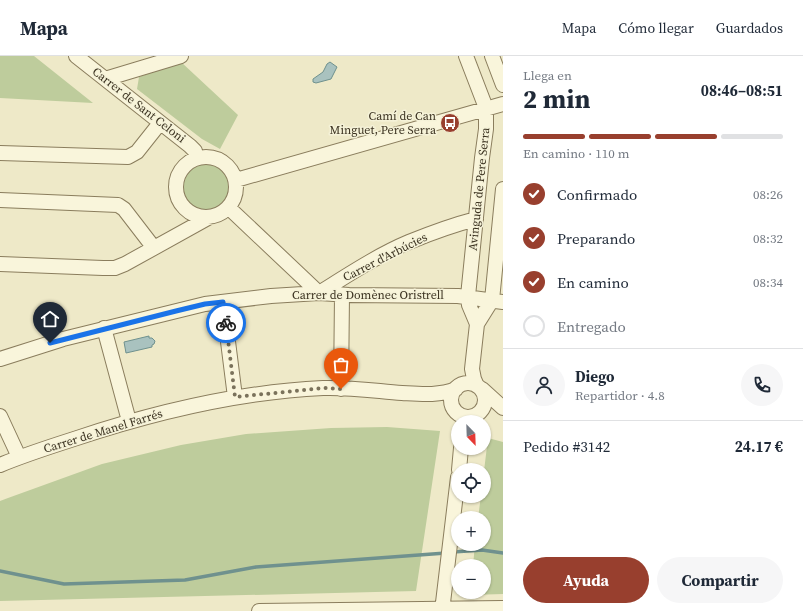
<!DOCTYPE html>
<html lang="es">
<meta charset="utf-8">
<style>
body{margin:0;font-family:"Source Serif 4",serif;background:#f6f6f7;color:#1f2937;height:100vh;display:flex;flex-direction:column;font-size:15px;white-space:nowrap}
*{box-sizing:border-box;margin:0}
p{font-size:13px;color:#747a83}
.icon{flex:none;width:22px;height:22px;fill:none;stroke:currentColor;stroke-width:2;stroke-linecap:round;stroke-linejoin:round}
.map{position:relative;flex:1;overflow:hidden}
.drawer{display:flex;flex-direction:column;background:#fff;width:300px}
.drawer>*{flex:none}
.needle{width:26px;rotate:157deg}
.buttons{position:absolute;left:451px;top:359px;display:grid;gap:8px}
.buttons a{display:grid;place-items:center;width:40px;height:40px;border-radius:50%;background:#fff;box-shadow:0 1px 3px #0004;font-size:20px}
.pin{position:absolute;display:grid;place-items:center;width:34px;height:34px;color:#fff;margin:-41px -17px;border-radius:50% 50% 50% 0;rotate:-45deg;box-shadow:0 0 4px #0007}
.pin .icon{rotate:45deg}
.courier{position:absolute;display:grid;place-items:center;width:40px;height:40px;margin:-20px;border:3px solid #1a73e8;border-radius:50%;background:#fff;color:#222;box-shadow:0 1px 5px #0007}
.headline em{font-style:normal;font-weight:700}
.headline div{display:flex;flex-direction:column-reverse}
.headline{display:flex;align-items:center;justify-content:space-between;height:68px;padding:0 20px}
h1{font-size:26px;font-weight:700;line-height:30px}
.bar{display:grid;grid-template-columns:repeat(4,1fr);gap:6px 4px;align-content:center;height:48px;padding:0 20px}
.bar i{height:5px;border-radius:3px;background:#e0e1e3}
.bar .selected{background:#983f2e}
.bar p{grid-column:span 4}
.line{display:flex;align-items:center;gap:10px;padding:0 20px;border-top:1px solid #e0e1e3}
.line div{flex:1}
.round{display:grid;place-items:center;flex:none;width:42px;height:42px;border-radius:21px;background:#f6f6f7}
ol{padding:0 20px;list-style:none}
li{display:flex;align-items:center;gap:12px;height:44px}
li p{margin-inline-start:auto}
li .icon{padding:4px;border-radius:50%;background:#983f2e;color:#fff;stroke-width:4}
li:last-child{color:#747a83}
li i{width:22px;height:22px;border:2px solid #e0e1e3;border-radius:50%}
.primary-button{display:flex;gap:8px;margin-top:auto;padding:8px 20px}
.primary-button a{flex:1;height:46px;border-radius:24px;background:#983f2e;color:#fff;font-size:16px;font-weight:700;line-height:46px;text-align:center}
.primary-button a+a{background:#f6f6f7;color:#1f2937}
header{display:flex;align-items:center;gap:24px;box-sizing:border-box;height:56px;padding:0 20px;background:#fff;border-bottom:1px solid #e0e1e3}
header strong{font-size:19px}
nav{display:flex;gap:22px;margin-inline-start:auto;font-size:14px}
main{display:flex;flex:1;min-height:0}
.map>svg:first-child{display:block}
</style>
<header>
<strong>Mapa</strong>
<nav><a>Mapa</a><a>Cómo llegar</a><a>Guardados</a></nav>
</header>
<main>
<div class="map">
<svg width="503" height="555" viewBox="0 0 503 555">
<rect width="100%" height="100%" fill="#eee9c8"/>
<!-- green -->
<path fill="#becc9c" d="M0,0H34L93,47L0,42Z
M181,6L238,59L220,93L202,83L137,33L139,21Z
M183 132a24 24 0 1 1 48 0a24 24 0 1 1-48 0Z
M387,371L440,375L416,535L0,545V445L8,442L102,408L181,389L246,378L331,372Z
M488,382L503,386V538L470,539V536H484V510H473L475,488H484V462H478L481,440H484V415Z"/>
<!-- water -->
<path fill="#a9c2bf" stroke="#6f918e" d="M330,6L337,11L331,23L316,27L313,26V23L323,16L327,8Z
M149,280V282H152L155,285L154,288L152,289V291L126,297L124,286Z"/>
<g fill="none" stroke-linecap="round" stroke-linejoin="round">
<!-- stream -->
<path stroke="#6f918e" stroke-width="3.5" d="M453,496L482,494L503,497
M0,515L64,528L185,524L256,511L446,497"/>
<!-- street casing -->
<g stroke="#8a7d5d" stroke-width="16">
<path id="street" d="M76,0L190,90L195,95L196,102
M466,0L486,52V73L482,102L468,240L469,249L477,268
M492,0L503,29
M105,23L181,0
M0,97L128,101L137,96L160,67
M176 131a30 30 0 1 1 60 0a30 30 0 1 1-60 0Z
M236,124L503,48
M0,144L118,149L124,153L154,192
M229,152L319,237C348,219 378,199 409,186C431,177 453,169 476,163
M0,208L103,212H115L125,208L208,162
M223,246L235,341
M104,272L129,365
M0,303L63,283L205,248L271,240L319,237L349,239L458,240L503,246
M451 344a17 17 0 1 1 34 0a17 17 0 1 1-34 0Z
M477,330L474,323L472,313L477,268L492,244L503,133
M341,333L342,239
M482,333L503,352
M0,360L19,401
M0,409C24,399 49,391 74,383C155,356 237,336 323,332C349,331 376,335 402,337C420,338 439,340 456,333
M459,414L461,392
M259,555L503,552
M442,555L458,421"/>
</g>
<!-- street -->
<use href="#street" stroke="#f9f5db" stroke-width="14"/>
</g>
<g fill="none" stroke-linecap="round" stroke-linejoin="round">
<!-- done -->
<path stroke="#7a725b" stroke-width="4" stroke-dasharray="0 7.2" d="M226,267L235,341L324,332L341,333"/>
<!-- route -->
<path stroke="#1a73e8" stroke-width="5" d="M50,287L176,255L205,248L223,246L226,267"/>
</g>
<!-- icons -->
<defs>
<g id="bus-disc" transform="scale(1)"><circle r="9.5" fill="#983f2e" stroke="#f5f2d8"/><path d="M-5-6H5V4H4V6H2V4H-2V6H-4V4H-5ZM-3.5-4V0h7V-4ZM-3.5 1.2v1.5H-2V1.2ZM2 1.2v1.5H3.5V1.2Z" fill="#fff"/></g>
</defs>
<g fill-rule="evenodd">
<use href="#bus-disc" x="450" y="67"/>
</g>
<g text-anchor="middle" stroke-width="3" stroke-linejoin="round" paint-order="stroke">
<!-- street labels -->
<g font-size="12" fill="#3b3220" stroke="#f5f2d8">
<text transform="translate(139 49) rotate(38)" y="4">Carrer de Sant Celoni</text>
<text transform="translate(479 133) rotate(-84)" y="4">Avinguda de Pere Serra</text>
<text transform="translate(385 201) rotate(-27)" y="4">Carrer d'Arbúcies</text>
<text x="368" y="243">Carrer de Domènec Oristrell</text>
<text transform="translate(103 375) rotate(-17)" y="4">Carrer de Manel Farrés</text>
</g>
<!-- poi labels -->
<g font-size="12" fill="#3b3220" stroke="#f5f2d8" text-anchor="end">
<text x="436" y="64">Camí de Can<tspan x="436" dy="14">Minguet, Pere Serra</tspan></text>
</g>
</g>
</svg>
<div class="buttons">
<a><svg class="needle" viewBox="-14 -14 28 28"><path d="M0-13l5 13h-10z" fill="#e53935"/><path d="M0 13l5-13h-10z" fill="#747a83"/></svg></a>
<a><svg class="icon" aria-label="locate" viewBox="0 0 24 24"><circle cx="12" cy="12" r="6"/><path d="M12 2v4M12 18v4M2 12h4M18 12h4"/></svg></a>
<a>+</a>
<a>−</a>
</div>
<div class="pin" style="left:341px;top:333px;background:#ea580c"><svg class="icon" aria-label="bag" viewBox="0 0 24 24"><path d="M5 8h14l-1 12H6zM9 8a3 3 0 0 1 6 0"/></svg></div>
<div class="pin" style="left:50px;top:287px;background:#1f2937"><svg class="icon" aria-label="home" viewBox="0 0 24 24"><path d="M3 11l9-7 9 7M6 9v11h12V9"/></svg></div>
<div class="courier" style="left:226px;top:267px"><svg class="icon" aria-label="bike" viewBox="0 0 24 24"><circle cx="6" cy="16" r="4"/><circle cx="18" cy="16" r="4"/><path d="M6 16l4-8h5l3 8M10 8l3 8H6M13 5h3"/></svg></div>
</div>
<section class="drawer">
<div class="headline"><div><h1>2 min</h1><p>Llega en</p></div><em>08:46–08:51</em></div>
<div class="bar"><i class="selected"></i><i class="selected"></i><i class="selected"></i><i></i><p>En camino · 110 m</p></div>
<ol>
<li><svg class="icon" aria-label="check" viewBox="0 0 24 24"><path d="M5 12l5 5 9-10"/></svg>Confirmado<p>08:26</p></li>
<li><svg class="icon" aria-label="check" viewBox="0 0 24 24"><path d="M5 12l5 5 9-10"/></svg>Preparando<p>08:32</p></li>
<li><svg class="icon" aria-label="check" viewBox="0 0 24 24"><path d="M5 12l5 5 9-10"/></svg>En camino<p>08:34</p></li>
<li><i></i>Entregado</li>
</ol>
<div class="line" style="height:72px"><a class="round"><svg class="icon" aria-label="person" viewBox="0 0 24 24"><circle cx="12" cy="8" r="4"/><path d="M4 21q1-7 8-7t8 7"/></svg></a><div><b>Diego</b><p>Repartidor · 4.8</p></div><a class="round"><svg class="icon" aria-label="phone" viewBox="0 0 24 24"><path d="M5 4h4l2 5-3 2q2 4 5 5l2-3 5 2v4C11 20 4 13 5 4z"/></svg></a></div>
<div class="line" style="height:52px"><div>Pedido #3142</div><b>24.17 €</b></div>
<div class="primary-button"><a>Ayuda</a><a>Compartir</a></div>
</section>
</main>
